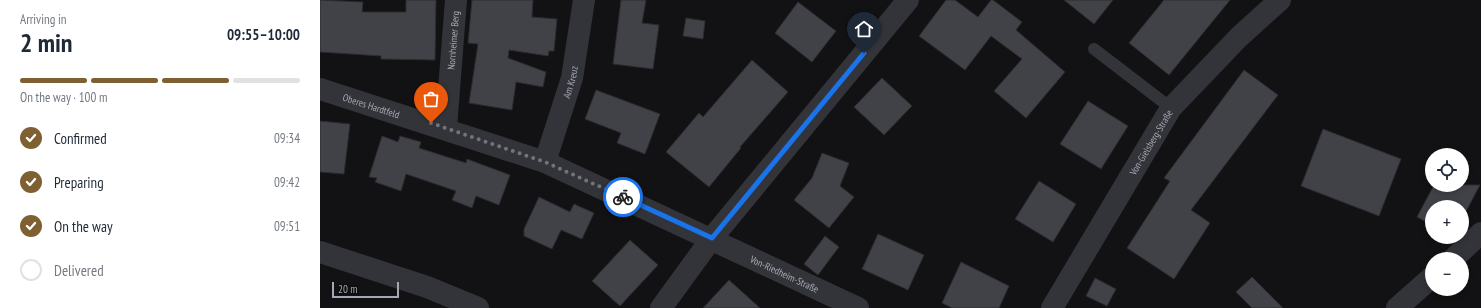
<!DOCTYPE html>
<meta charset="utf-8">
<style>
body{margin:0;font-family:"PT Sans Narrow",sans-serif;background:#f6f6f7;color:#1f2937;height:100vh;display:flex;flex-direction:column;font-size:15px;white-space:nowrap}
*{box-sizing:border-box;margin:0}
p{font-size:13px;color:#747a83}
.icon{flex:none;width:22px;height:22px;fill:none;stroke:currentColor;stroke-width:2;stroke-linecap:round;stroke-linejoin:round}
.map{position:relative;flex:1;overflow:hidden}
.drawer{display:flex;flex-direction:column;background:#fff;width:320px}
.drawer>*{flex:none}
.controls{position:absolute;left:1105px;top:148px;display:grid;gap:8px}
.controls a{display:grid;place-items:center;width:44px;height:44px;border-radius:50%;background:#fff;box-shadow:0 2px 6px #0003;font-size:20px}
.scale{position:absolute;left:12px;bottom:10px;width:67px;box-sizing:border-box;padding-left:4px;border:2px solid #a3a9b4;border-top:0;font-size:11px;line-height:14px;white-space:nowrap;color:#a3a9b4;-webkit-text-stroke:3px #0d0d0f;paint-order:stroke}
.pin{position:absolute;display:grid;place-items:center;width:34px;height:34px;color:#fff;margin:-41px -17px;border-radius:50% 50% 50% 0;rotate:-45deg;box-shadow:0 0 4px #0007}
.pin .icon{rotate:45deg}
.courier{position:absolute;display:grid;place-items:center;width:40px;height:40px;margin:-20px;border:3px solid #1a73e8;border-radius:50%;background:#fff;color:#222;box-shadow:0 1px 5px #0007}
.headline em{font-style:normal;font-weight:700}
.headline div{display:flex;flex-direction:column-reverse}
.headline{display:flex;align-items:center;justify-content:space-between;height:68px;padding:0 20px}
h1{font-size:26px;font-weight:700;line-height:30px}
.bar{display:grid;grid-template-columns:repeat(4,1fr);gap:6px 4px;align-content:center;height:48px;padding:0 20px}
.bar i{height:5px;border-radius:3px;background:#e0e1e3}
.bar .current{background:#7e6032}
.bar p{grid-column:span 4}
ol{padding:0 20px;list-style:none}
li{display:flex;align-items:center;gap:12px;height:44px}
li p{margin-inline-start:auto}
li .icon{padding:4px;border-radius:50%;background:#7e6032;color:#fff;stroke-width:4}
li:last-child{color:#747a83}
li i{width:22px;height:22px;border:2px solid #e0e1e3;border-radius:50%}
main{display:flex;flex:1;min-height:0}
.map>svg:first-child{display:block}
</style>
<main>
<section class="drawer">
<div class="headline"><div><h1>2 min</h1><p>Arriving in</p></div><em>09:55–10:00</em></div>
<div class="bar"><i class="current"></i><i class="current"></i><i class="current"></i><i></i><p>On the way · 100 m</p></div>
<ol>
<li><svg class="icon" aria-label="check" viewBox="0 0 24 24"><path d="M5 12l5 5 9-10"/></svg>Confirmed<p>09:34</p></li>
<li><svg class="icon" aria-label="check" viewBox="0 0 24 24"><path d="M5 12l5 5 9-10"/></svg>Preparing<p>09:42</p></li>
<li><svg class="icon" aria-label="check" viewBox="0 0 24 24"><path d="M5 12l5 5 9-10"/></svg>On the way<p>09:51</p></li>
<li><i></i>Delivered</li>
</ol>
</section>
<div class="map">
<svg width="1161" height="308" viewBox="0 0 1161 308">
<rect width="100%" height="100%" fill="#121214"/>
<!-- building -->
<path fill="#414247" stroke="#2c2c30" d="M0,0L43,2L42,12H86V0H116L115,60L61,59V56L0,52Z
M152,0H213L212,17L237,19L234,51H229L228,56L189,50L188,58L226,72L223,87L196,82L192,110L149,103L158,44L148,43Z
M301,0H326L322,23L339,25L333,69L293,64Z
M626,0H635L658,17L671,0H673L702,22L696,30L745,72L706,118L674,91L702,59L671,36L645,70L599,36Z
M744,0H793L774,24Z
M844,0H910L849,75L809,43Z
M478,2L516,31L492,62L455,33Z
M366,18L385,21L383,39L363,36Z
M432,60L468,92L420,147L421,148L389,187L346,152L379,113L383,117Z
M924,70L958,95L871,210L890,223L854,279L807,248L850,181L844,178Z
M562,78L592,106L564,135L534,107Z
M276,90L340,114L325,154L297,143L301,133L265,119Z
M768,101L808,126L781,169L740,144Z
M0,121L30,124L24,174L0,172Z
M1003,129L1081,159L1059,216L981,186Z
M62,136L78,142L80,136L101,142L99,148L146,163L147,159L190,175L179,205L156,196L152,208L132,200L136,191L86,174L81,191L55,182L57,178L49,177Z
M502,153L529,163L520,186L534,197L509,228L474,200L492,178Z
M719,181L756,204L733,242L695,219Z
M1114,185H1160L1142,219V207H1112V225L1097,217Z
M219,197L250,212L254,204L274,213L262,239L241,230L232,249L204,236V229Z
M558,234L604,255L588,290L542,269Z
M505,236L519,247L498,275L484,264Z
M310,240L338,265L300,306L272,281Z
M641,262L689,286L679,308H632L622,303Z
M932,277L963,308H932L916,292Z
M775,278L796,289L787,306L766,296Z
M409,280L440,308H383Z"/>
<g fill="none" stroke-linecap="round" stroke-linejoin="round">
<!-- service -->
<path stroke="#333439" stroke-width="12" d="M774,49L851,108"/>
<!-- minor -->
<g stroke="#333439" stroke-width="22">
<path id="s1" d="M0,89L225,162L538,308"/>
<path id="s2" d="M126,128L136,0"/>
<path id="s3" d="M225,162L252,78L264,0"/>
<path d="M1133,259L1161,233"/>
<path d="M341,308L392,238L588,0"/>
<path id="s4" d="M732,308L851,108L919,37L960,0"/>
<path d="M1077,308L1112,277"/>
</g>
<!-- tertiary -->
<path stroke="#333439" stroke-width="22" d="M0,252L107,287L158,308"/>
</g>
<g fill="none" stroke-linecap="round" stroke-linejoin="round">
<!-- done -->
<path stroke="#70747c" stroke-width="4" stroke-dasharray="0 7.2" d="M111,123L225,162L303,197"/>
<!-- route -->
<path stroke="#1a73e8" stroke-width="5" d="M303,197L392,238L544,53"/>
</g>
<g text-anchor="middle" stroke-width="4" stroke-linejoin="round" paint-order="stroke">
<!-- street labels -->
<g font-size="10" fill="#a3a9b4" stroke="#0d0d0f">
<text dy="4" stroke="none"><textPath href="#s2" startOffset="88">Nornheimer Berg</textPath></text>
<text dy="4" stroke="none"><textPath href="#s3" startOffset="84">Am Kreuz</textPath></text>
<text dy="4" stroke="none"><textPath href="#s1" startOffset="54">Oberes Hardtfeld</textPath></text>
<text dy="4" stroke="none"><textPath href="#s4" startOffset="193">Von-Gielsberg-Straße</textPath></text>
<text dy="4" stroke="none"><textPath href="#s1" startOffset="501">Von-Riedheim-Straße</textPath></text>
</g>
</g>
</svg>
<div class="controls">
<a><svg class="icon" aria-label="locate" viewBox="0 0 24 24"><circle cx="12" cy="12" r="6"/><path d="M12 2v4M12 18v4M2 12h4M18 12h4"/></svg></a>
<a>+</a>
<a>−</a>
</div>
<div class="scale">20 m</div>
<div class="pin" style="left:111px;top:123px;background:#ea580c"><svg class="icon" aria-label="bag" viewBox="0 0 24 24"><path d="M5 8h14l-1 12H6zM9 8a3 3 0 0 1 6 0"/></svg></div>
<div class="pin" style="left:544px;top:53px;background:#1f2937"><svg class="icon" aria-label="home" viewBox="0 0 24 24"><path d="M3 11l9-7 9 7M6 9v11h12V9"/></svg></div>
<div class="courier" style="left:303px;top:197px"><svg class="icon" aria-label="bike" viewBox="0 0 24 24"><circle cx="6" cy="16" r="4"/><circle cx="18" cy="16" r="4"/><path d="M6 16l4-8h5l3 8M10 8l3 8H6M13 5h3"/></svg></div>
</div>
</main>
